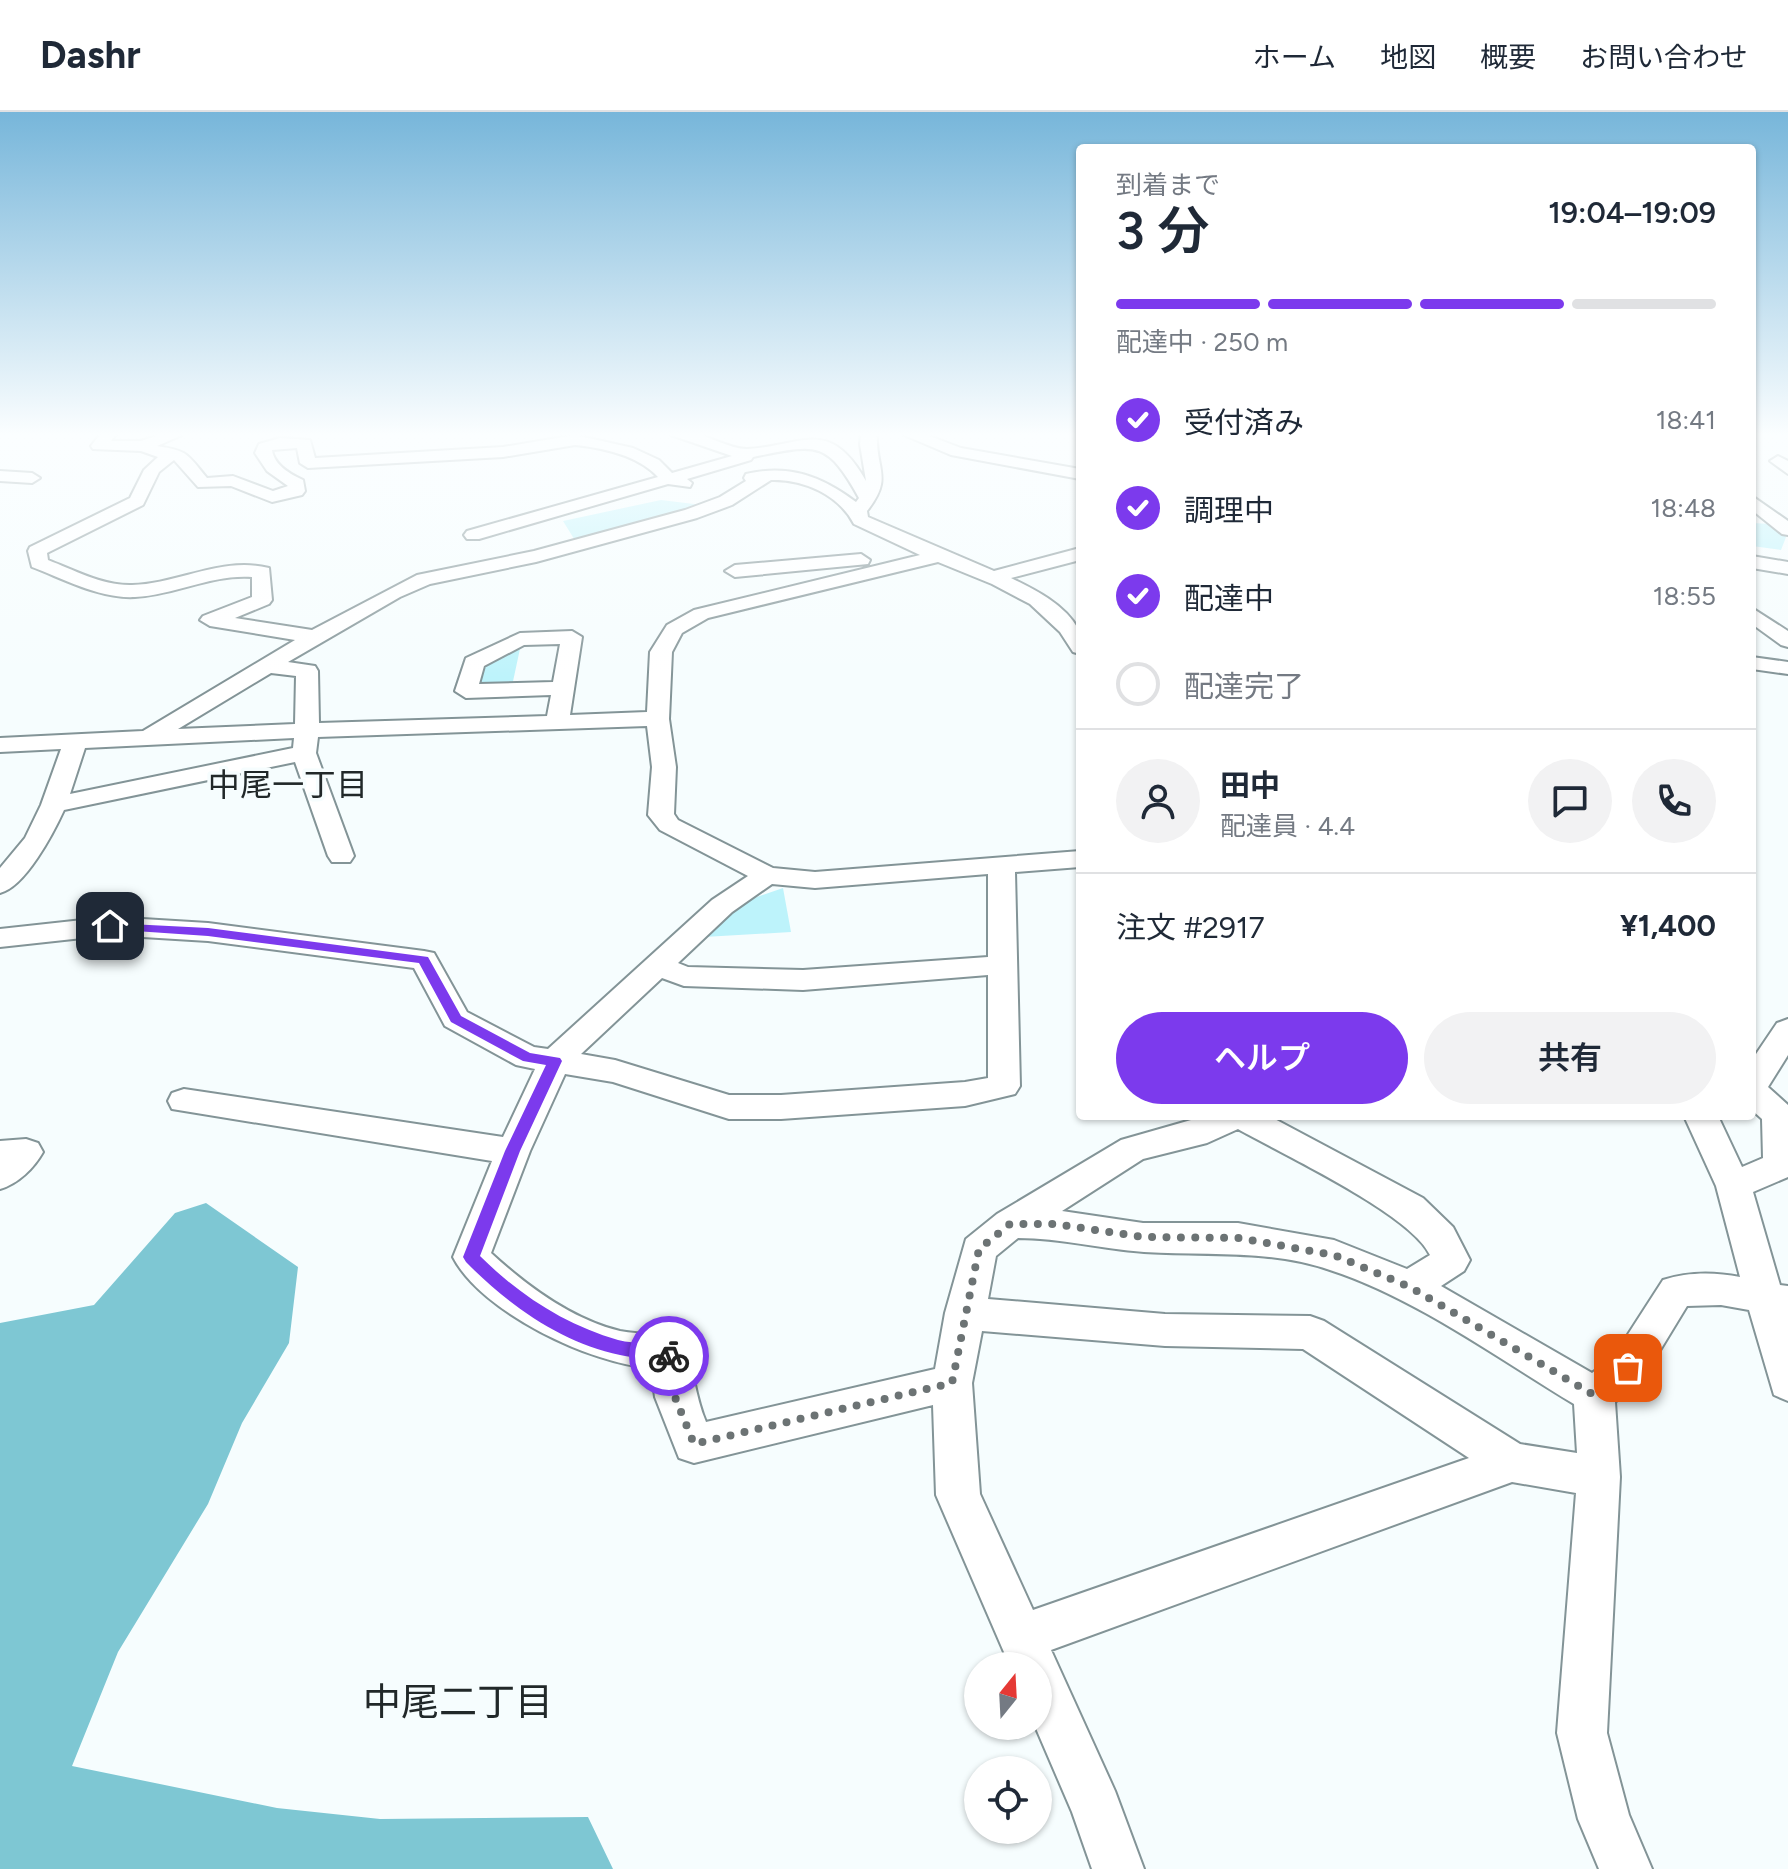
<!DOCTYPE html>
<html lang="ja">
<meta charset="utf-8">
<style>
body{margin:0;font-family:Figtree,"Noto Sans JP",sans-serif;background:#f2f2f3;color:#1f2937;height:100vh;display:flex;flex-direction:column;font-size:30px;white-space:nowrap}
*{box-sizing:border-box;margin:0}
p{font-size:26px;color:#747a83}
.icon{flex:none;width:44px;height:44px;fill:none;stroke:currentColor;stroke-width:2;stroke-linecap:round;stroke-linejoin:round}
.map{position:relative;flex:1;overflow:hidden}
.panel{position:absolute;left:1076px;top:32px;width:680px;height:976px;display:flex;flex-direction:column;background:#fff;border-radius:8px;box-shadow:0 2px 6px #0004}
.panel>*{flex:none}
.needle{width:52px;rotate:18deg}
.controls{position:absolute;left:964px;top:1540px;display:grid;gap:16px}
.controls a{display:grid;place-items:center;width:88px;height:88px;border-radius:50%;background:#fff;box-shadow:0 2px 6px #0004;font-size:40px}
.pin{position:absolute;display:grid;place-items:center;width:68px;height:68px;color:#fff;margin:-34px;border-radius:16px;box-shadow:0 4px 12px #0006}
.courier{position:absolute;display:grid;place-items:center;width:80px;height:80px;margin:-40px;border:6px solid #7c3aed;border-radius:50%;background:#fff;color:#222;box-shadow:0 2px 10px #0007}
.overview em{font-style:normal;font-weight:600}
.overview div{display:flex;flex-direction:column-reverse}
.overview{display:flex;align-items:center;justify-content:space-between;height:136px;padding:0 40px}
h1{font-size:52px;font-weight:600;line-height:60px}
.bar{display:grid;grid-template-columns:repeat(4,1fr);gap:12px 8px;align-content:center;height:96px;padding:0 40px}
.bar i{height:10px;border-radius:6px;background:#e0e1e3}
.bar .selected{background:#7c3aed}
.bar p{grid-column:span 4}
.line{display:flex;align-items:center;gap:20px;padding:0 40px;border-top:2px solid #e0e1e3}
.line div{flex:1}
.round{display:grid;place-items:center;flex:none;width:84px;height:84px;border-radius:42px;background:#f2f2f3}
ol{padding:0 40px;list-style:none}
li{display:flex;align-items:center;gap:24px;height:88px}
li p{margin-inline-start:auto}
li .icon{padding:8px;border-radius:50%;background:#7c3aed;color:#fff;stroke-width:4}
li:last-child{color:#747a83}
li i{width:44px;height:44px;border:4px solid #e0e1e3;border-radius:50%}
.primary-button{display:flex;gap:16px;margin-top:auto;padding:16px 40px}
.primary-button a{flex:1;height:92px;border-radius:48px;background:#7c3aed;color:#fff;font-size:32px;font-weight:600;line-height:92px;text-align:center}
.primary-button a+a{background:#f2f2f3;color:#1f2937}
header{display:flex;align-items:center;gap:48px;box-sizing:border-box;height:112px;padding:0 40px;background:#fff;border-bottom:2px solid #e0e1e3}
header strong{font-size:38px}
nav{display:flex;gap:44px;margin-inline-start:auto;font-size:28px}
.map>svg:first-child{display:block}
</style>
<header>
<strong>Dashr</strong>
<nav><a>ホーム</a><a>地図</a><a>概要</a><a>お問い合わせ</a></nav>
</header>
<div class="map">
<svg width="1788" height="1757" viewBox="0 0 1788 1757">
<rect width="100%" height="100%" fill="#f6fdfe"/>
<!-- green -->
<path fill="#bdf3fb" d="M661,388L702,393L576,430L563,409Z
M1752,411L1771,412L1786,425L1781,438L1752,434Z
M521,532L512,574H481L478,572L482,550Z
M783,776L791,820L704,825L745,789Z"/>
<!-- forest -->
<path fill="#7ec7d3" d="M206,1091L298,1155L289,1231L242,1311L208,1392L118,1540L72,1654L277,1696L380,1707L588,1705L613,1757H0V1211L94,1193L175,1101Z"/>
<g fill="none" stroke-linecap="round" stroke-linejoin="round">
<!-- minor casing -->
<g stroke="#839497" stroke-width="4">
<path id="minor" d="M102,320H118L111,329H141L167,320H189L157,334C189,339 187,342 207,366L233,364L273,379L288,374L267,359L255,341L259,332L280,326L310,328L315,346L503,335L575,323L633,336L659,348L672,361L732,344L671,323L668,320C677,320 686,319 693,321C710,324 730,337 747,337C803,334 829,304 866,369L860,332L861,320H877C875,358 894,365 867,399L868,405L994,459L1080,436V448L1011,466C1034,477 1066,493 1078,517C1082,524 1080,534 1080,542L1073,540L1060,520L1030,492L992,472L938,450L708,506L682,521L672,540L669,607L676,655L674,702L678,708L773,756L815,760L1080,739V755L1015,760L1020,974L1015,982L965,994L781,1007H729L613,970L565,962L530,1039L491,1141C527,1174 571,1207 620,1219C641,1223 662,1221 682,1228C694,1253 694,1283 706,1310L935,1257L945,1201L966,1127L997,1102L1121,1028L1205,1004H1269L1423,1086L1453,1115L1470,1148L1464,1159L1441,1174L1592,1261L1614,1244L1663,1168C1687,1160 1715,1160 1740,1165L1716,1074L1684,1004H1718L1742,1055L1763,1046L1762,1007L1752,998V948L1777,911L1788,907V943L1768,975L1788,993V1065L1753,1080L1780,1173L1788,1174V1289L1774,1283L1749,1198L1721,1193L1687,1194L1642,1268L1615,1290L1620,1365L1607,1621L1629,1703L1652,1757H1599L1578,1707L1557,1621L1576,1381L1512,1370L1051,1538L1115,1679L1144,1757H1092L1072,1700L1035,1614H1038V1554H1010L936,1383L933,1293L694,1351L679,1346L655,1285L651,1256C591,1252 481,1200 453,1145L492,1049L172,997L168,989L172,981L184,977L503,1025L535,957L516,953L445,914L414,856L208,829L110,823L0,835V817L110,805L208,811L424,839L434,841L467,900L534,935L548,937L712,788L748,764L660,718L648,703L652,655L647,614L318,625L316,641L354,744L350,750H332L328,744L295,650L64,698C53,722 25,775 0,781V756L25,726L41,693L61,637L0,640V626L143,619L295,528L210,514L200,508L203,504L252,485V465C212,462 175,483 135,485C100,487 64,467 32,455L28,439L30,435L130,386L144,358L158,345L141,339L93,337L91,334ZM575,333C603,336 638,343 658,365L467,419L464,423L467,427H479L668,372L690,375L692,371L687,367L751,348L753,345C815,333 826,326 859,386L856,390C821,364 789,352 746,362L744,366L746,369L720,385L685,398L534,439L417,463L312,518L235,506L269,492L272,488L269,456C222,444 178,472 132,473C103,474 74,458 48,448L47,441L143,393L159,360L174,348L198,375L231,374L272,390L302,383L305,379L303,368C290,362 274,353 272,338L297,336L300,351L308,356L503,345ZM771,368C804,367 839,383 854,412L920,443L694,498L667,513L650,540L647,600L570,603L582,525L572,519L520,521L466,546L455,579L466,586L551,583L547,604L319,611L318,559L315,554L288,550L400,485L430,472L536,450L697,406L732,393ZM560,532L553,570L479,572L484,554L524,533ZM271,561L296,564L295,612L178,617ZM294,626L293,636L70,682L85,636ZM988,762V845L803,858L688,855L678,851L732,800L772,772L815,776ZM988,863V966L965,970L781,983H729L615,948L581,942L662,866L684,874L803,878ZM1238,1017C1282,1042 1411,1102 1430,1143L1407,1157L1334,1128L1238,1111H1143L1062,1099L1143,1047L1207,1031ZM1018,1126C1061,1126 1101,1137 1144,1140C1206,1144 1270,1137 1330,1158C1414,1185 1499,1247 1574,1292L1577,1341L1520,1332L1324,1209L1310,1204L1165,1202L988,1187L996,1144ZM982,1219L1165,1234L1303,1237L1469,1346L1033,1498L980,1382L972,1271Z
M897,320H919L961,336L1080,357V367L951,343Z
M1778,344L1788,349V362L1770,349Z
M0,359L32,361L40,366L32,371L0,369Z
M1752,384L1788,409V423L1782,422L1752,398Z
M861,442L870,448L868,452L735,465L725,459L735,453Z
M1752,444L1788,450V462L1752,456Z
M1752,496L1788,519V535L1781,533L1752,512Z
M1752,545L1788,550V562L1752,557Z
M26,1027L38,1031L43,1040C34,1056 18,1072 0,1077V1029Z"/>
</g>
<!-- minor -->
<use href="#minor" fill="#fff" fill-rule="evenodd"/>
</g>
<!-- sky -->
<linearGradient id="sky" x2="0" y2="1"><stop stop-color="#77b6da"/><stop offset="0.57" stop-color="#fbfeff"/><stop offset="1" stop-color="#fbfeff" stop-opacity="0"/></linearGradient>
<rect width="1788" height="566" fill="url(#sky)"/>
<!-- route -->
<path fill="#7c3aed" d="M110,811L208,816L428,845L461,904L530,941L560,946L562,949L520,1039L480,1144C518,1182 565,1213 618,1228C636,1233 656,1229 674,1235L677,1244L675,1250L669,1252C653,1246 637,1247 620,1243C561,1231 507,1192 466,1150L463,1145L505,1039L546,953L523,949L451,910L419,851L208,824L106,817L104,814Z"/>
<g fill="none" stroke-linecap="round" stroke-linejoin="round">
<!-- done -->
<path stroke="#6c7374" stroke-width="8" stroke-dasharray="0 14.4" d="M669,1244L675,1285L694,1332L952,1271L979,1137L1010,1112H1055L1143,1125L1238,1126L1334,1143L1410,1175L1594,1283L1628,1256"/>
</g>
<g text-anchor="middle" stroke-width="7" stroke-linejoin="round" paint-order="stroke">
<!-- neighbourhood labels -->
<g font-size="32" fill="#212829" stroke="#f6fdfe">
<text x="288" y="684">中尾一丁目</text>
</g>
<!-- near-neighbourhood labels -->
<g font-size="38" fill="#212829" stroke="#f6fdfe">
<text x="458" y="1603">中尾二丁目</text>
</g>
</g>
</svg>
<div class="controls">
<a><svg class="needle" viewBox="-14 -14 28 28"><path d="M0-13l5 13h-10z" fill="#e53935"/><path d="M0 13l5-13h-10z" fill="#747a83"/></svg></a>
<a><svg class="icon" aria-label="locate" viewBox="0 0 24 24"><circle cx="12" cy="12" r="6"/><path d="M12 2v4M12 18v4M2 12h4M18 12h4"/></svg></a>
</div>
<div class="pin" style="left:1628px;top:1256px;background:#ea580c"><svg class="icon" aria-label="bag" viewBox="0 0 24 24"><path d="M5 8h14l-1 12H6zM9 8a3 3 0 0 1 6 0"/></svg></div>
<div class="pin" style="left:110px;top:814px;background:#1f2937"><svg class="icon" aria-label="home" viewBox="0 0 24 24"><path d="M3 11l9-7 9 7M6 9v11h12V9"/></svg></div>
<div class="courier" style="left:669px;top:1244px"><svg class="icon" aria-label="bike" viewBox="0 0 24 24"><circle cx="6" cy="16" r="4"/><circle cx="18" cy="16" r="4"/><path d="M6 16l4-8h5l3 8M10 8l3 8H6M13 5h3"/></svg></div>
<section class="panel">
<div class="overview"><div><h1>3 分</h1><p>到着まで</p></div><em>19:04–19:09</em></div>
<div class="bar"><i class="selected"></i><i class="selected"></i><i class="selected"></i><i></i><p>配達中 · 250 m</p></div>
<ol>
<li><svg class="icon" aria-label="check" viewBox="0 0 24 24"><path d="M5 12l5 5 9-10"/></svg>受付済み<p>18:41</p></li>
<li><svg class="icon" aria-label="check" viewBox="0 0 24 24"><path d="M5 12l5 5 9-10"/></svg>調理中<p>18:48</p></li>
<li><svg class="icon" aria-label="check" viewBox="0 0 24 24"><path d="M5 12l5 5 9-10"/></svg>配達中<p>18:55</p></li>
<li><i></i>配達完了</li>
</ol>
<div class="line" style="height:144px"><a class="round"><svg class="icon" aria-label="person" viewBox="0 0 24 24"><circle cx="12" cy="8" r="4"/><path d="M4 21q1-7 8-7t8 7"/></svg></a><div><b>田中</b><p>配達員 · 4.4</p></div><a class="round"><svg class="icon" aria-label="chat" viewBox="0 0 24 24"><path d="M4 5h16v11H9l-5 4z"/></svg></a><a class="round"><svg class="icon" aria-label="phone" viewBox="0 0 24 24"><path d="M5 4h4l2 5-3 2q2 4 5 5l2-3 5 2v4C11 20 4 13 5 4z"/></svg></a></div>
<div class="line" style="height:104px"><div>注文 #2917</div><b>¥1,400</b></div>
<div class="primary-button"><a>ヘルプ</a><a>共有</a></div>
</section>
</div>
